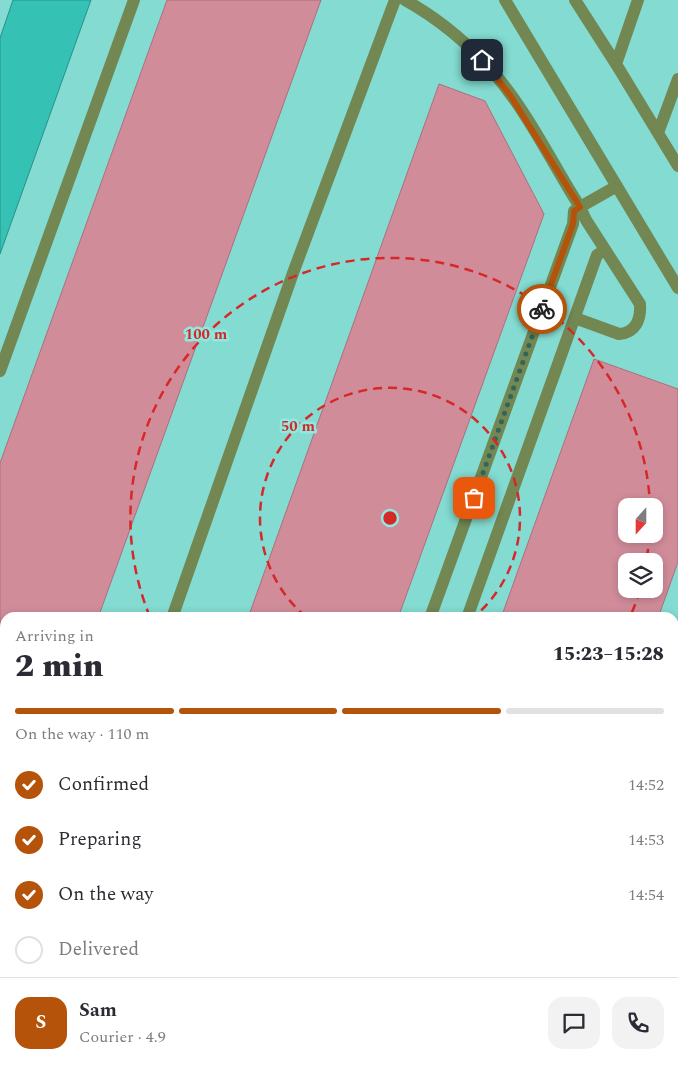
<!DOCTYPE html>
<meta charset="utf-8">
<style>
body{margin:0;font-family:Spectral,serif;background:#f2f2f3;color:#2b2b33;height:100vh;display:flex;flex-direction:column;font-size:19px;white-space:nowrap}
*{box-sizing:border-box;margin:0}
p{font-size:16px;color:#7c7c81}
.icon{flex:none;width:28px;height:28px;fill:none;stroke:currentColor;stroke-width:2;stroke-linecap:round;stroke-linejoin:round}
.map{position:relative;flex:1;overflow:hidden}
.sheet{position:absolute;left:0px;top:612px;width:679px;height:466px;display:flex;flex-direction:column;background:#fff;border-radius:15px 15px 0 0;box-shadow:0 2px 8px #0003}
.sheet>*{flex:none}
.needle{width:32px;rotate:201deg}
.fabs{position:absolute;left:618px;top:498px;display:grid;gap:10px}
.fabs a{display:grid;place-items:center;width:45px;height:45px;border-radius:10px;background:#fff;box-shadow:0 2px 8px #0003;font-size:25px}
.pin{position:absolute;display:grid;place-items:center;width:42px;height:42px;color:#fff;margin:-21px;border-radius:10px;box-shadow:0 2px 8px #0006}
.courier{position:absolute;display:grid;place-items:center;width:50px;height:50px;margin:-25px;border:4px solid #b45309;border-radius:50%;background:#fff;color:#222;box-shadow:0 1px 6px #0007}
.headline em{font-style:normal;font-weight:800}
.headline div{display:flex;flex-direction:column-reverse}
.headline{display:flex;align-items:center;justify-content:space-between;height:85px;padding:0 15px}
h1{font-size:32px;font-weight:800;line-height:38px}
.bar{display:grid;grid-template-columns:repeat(4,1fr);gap:8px 5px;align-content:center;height:60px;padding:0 15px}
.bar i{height:6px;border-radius:4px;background:#e1e1e2}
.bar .on{background:#b45309}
.bar p{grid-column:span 4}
.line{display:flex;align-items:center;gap:12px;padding:0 15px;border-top:1px solid #e1e1e2}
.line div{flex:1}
.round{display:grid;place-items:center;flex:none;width:52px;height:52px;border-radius:15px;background:#f2f2f3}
ol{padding:0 15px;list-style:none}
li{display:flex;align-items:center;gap:15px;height:55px}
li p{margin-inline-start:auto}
li .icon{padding:5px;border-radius:50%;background:#b45309;color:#fff;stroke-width:4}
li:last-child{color:#7c7c81}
li i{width:28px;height:28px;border:2px solid #e1e1e2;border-radius:50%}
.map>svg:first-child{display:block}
</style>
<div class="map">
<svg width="678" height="1078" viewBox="0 0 678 1078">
<rect width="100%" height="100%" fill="#83dbd1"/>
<!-- water -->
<path fill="#36c1b5" stroke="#269289" d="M13,0H91L0,254V38Z"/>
<!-- building -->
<path fill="#d18c9a" stroke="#b06d7c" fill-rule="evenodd" d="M167,0H321L98,618H5V710L0,709V463Z
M439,84L485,101L544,214L398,618H248Z
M594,359L678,389V562L658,618H501ZM626,506H654V534H626ZM626,561H654V589H626Z
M435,1074H495L494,1078H446Z"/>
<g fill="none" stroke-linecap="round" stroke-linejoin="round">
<!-- minor -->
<path stroke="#728752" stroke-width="12" d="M405,0C439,19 468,43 493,72C528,112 552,163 580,207L574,211L573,224L430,618
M505,0L678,288
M575,0L616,64L678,166
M616,64L638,0
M658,133L678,79
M575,318L619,334C636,333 641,319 640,304L586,220L580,207L617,186
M0,371L134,0
M172,618L293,273L395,0
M467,618L597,255L605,250
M0,748L5,750
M674,808L678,796
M674,893L678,881
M0,1071L8,1078
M327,1074L331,1078
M575,1078L577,1074
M607,1078L608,1074"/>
<!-- major -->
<path stroke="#364a08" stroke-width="12" d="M0,894L5,898
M0,948L5,952
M141,1074L145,1078
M202,1074L207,1078"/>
</g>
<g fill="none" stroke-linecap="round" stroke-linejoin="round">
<!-- done -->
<path stroke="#2e655f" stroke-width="5" stroke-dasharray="0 9" d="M474,498L542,309"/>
<!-- route -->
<path stroke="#b45309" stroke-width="6" d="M482,60L510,95L580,207L574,211L573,224L542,309"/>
</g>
<!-- distance rings -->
<g fill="none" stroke="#d62828" stroke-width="2.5" stroke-dasharray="9 6">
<path d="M306 617A130 130 0 1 1 474 617"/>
<path d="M650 534A260 260 0 0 1 646 561M640 590A260 260 0 0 1 630 617M150 617A260 260 0 1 1 650 504"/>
</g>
<circle cx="390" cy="518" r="8" fill="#d62828" stroke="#90e9de" stroke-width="2.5"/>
<g font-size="15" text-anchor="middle" font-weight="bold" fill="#d62828" stroke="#90e9de" stroke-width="5" stroke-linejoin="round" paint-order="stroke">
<text x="206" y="339">100 m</text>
<text x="298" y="431">50 m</text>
</g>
</svg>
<div class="fabs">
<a><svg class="needle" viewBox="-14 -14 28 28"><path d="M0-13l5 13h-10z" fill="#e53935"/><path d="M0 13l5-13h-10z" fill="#7c7c81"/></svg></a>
<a><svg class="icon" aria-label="layers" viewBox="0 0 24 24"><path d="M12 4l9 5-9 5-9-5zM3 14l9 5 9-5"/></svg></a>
</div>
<div class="pin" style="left:474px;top:498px;background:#ea580c"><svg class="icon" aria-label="bag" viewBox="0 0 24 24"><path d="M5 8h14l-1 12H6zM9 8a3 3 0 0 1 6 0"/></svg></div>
<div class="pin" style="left:482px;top:60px;background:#1f2937"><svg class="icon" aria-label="home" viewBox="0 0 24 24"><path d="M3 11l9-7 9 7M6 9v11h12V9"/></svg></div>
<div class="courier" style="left:542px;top:309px"><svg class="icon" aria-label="bike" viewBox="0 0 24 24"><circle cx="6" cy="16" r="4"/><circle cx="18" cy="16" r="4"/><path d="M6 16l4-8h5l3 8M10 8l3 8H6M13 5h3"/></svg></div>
<section class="sheet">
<div class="headline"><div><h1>2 min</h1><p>Arriving in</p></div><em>15:23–15:28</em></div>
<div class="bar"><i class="on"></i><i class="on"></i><i class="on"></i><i></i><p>On the way · 110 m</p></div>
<ol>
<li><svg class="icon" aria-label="check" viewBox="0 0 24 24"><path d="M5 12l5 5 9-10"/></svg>Confirmed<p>14:52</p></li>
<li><svg class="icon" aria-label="check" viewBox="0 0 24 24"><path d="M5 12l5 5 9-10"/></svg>Preparing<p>14:53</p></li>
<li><svg class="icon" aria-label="check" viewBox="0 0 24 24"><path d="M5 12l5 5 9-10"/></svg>On the way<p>14:54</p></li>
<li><i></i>Delivered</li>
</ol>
<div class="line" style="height:90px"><b class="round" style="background:#b45309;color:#fff">S</b><div><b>Sam</b><p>Courier · 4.9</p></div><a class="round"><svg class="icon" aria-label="chat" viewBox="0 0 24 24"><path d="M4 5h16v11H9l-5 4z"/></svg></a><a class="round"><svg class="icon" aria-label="phone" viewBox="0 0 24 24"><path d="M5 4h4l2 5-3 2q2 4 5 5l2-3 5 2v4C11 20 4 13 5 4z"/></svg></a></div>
</section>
</div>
